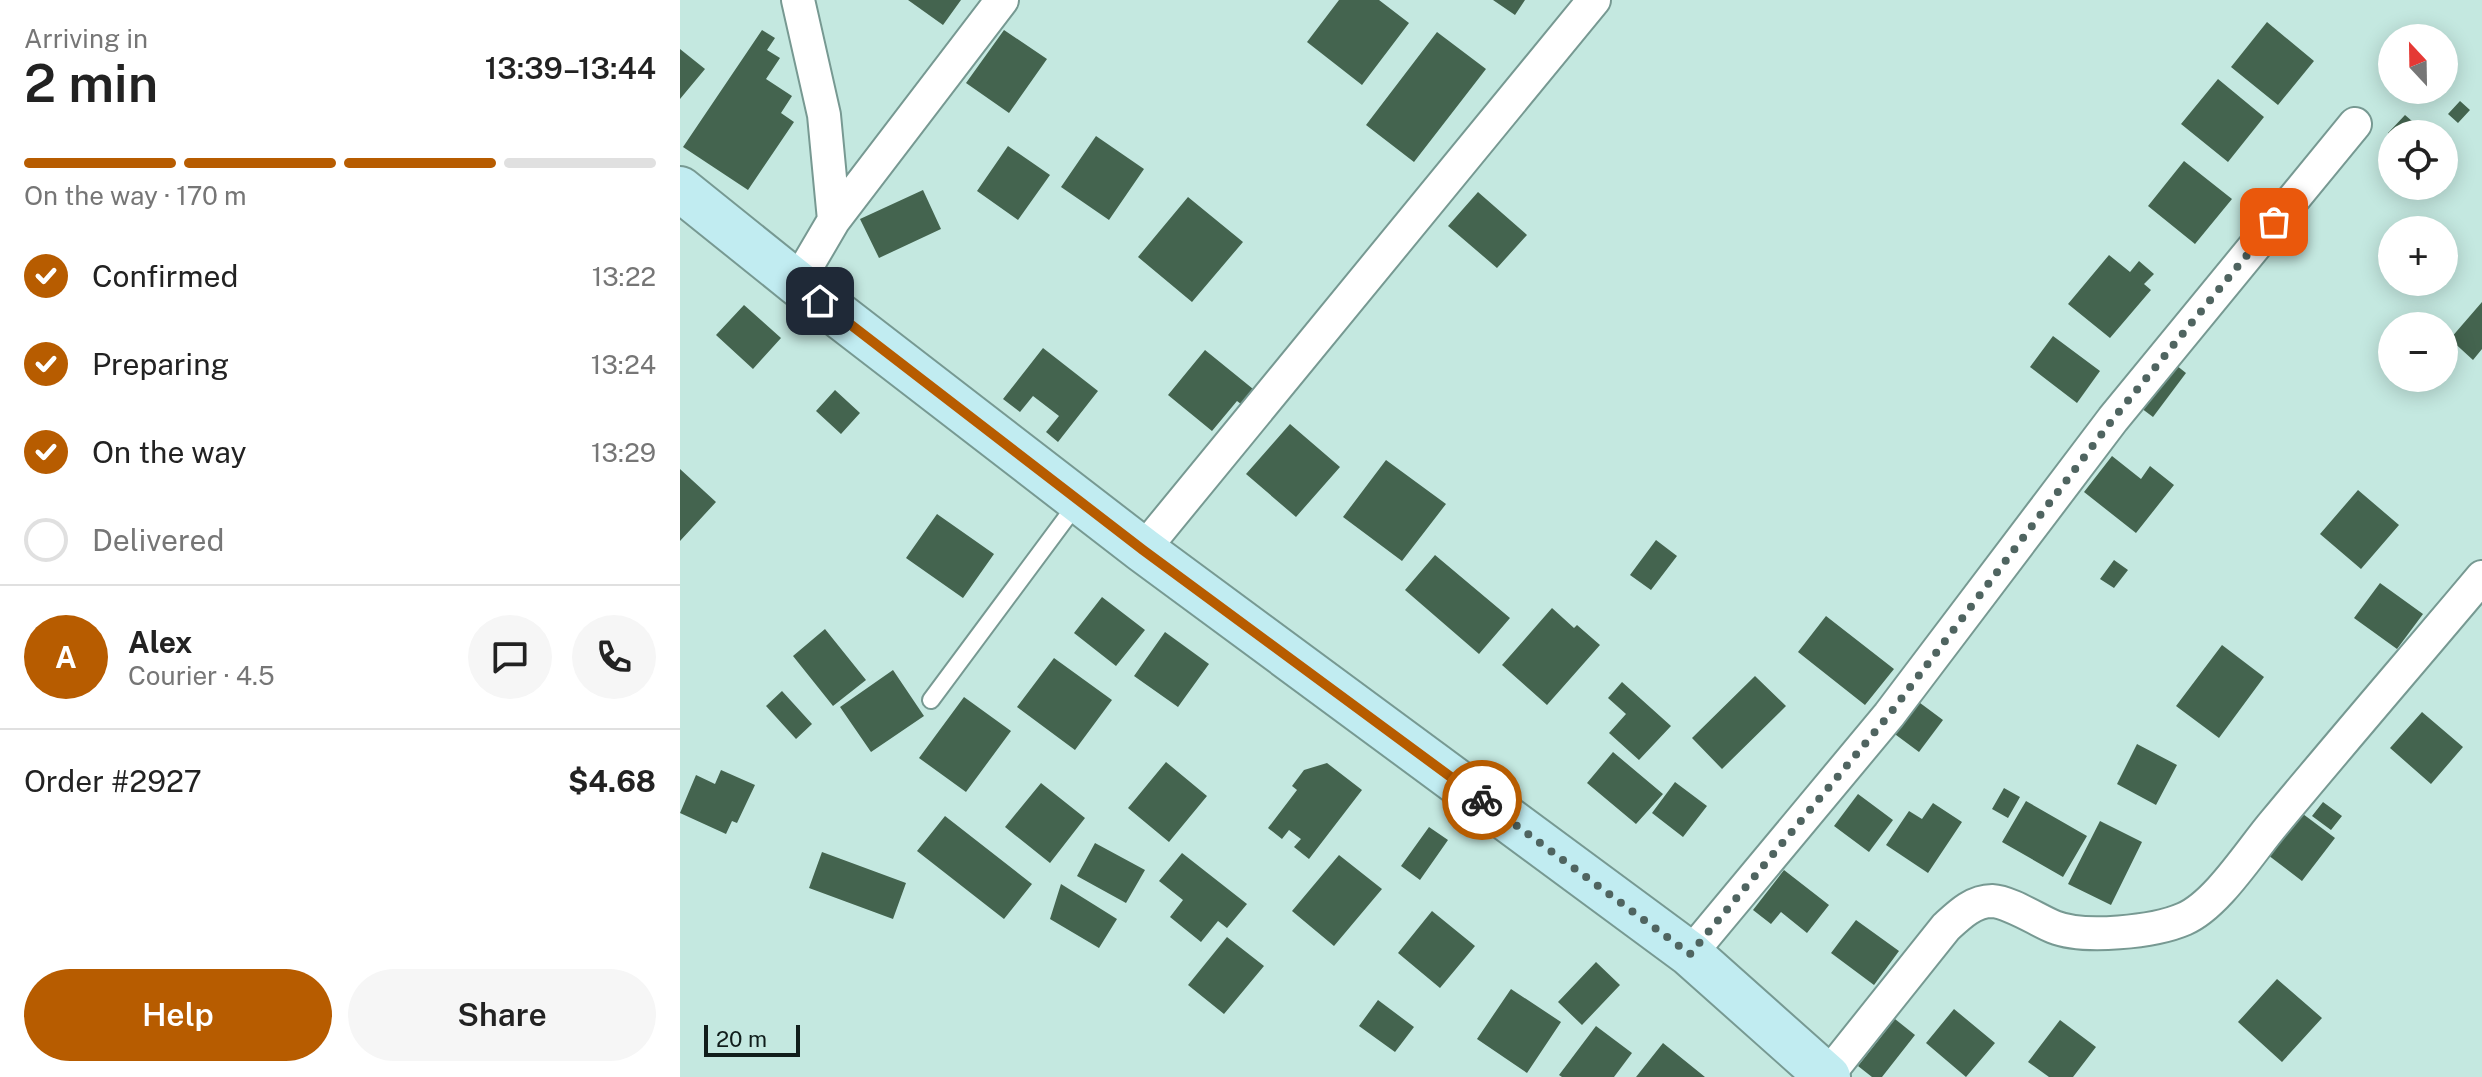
<!DOCTYPE html>
<meta charset="utf-8">
<style>
body{margin:0;font-family:"Public Sans",sans-serif;background:#f6f6f6;color:#222;height:100vh;display:flex;flex-direction:column;font-size:30px;white-space:nowrap}
*{box-sizing:border-box;margin:0}
p{font-size:26px;color:#767676}
.icon{flex:none;width:44px;height:44px;fill:none;stroke:currentColor;stroke-width:2;stroke-linecap:round;stroke-linejoin:round}
.map{position:relative;flex:1;overflow:hidden}
.side{display:flex;flex-direction:column;background:#fff;width:680px}
.side>*{flex:none}
.needle{width:52px;rotate:338deg}
.buttons{position:absolute;left:1698px;top:24px;display:grid;gap:16px}
.buttons a{display:grid;place-items:center;width:80px;height:80px;border-radius:50%;background:#fff;box-shadow:0 4px 20px #0003;font-size:40px}
.scale{position:absolute;left:24px;bottom:20px;width:96px;box-sizing:border-box;padding-left:8px;border:4px solid #101d1b;border-top:0;font-size:22px;line-height:28px;white-space:nowrap;color:#101d1b;-webkit-text-stroke:6px #c4e8e0;paint-order:stroke}
.pin{position:absolute;display:grid;place-items:center;width:68px;height:68px;color:#fff;margin:-34px;border-radius:16px;box-shadow:0 4px 12px #0006}
.courier{position:absolute;display:grid;place-items:center;width:80px;height:80px;margin:-40px;border:6px solid #b75c00;border-radius:50%;background:#fff;color:#222;box-shadow:0 2px 10px #0007}
.headline em{font-style:normal;font-weight:600}
.headline div{display:flex;flex-direction:column-reverse}
.headline{display:flex;align-items:center;justify-content:space-between;height:136px;padding:0 24px}
h1{font-size:52px;font-weight:600;line-height:60px}
.bar{display:grid;grid-template-columns:repeat(4,1fr);gap:12px 8px;align-content:center;height:96px;padding:0 24px}
.bar i{height:10px;border-radius:6px;background:#e0e0e0}
.bar .current{background:#b75c00}
.bar p{grid-column:span 4}
.line{display:flex;align-items:center;gap:20px;padding:0 24px;border-top:2px solid #e0e0e0}
.line div{flex:1}
.round{display:grid;place-items:center;flex:none;width:84px;height:84px;border-radius:42px;background:#f6f6f6}
ol{padding:0 24px;list-style:none}
li{display:flex;align-items:center;gap:24px;height:88px}
li p{margin-inline-start:auto}
li .icon{padding:8px;border-radius:50%;background:#b75c00;color:#fff;stroke-width:4}
li:last-child{color:#767676}
li i{width:44px;height:44px;border:4px solid #e0e0e0;border-radius:50%}
.button{display:flex;gap:16px;margin-top:auto;padding:16px 24px}
.button a{flex:1;height:92px;border-radius:48px;background:#b75c00;color:#fff;font-size:32px;font-weight:600;line-height:92px;text-align:center}
.button a+a{background:#f6f6f6;color:#222}
main{display:flex;flex:1;min-height:0}
.map>svg:first-child{display:block}
</style>
<main>
<section class="side">
<div class="headline"><div><h1>2 min</h1><p>Arriving in</p></div><em>13:39–13:44</em></div>
<div class="bar"><i class="current"></i><i class="current"></i><i class="current"></i><i></i><p>On the way · 170 m</p></div>
<ol>
<li><svg class="icon" aria-label="check" viewBox="0 0 24 24"><path d="M5 12l5 5 9-10"/></svg>Confirmed<p>13:22</p></li>
<li><svg class="icon" aria-label="check" viewBox="0 0 24 24"><path d="M5 12l5 5 9-10"/></svg>Preparing<p>13:24</p></li>
<li><svg class="icon" aria-label="check" viewBox="0 0 24 24"><path d="M5 12l5 5 9-10"/></svg>On the way<p>13:29</p></li>
<li><i></i>Delivered</li>
</ol>
<div class="line" style="height:144px"><b class="round" style="background:#b75c00;color:#fff">A</b><div><b>Alex</b><p>Courier · 4.5</p></div><a class="round"><svg class="icon" aria-label="chat" viewBox="0 0 24 24"><path d="M4 5h16v11H9l-5 4z"/></svg></a><a class="round"><svg class="icon" aria-label="phone" viewBox="0 0 24 24"><path d="M5 4h4l2 5-3 2q2 4 5 5l2-3 5 2v4C11 20 4 13 5 4z"/></svg></a></div>
<div class="line" style="height:104px"><div>Order #2927</div><b>$4.68</b></div>
<div class="button"><a>Help</a><a>Share</a></div>
</section>
<div class="map">
<svg width="1802" height="1077" viewBox="0 0 1802 1077">
<rect width="100%" height="100%" fill="#c4e8e0"/>
<!-- building -->
<path fill="#44644f" d="M228,0H281L263,25Z
M659,0H699L729,23L682,85L627,42Z
M813,0H845L835,15Z
M1587,22L1634,61L1598,105L1551,67Z
M82,30L95,38L87,50L100,58L86,79L112,96L101,113L114,122L68,190L3,147Z
M324,30L367,59L329,113L286,83Z
M757,32L806,69L734,162L686,125Z
M0,49L25,69L0,99Z
M1538,79L1584,117L1548,162L1501,124Z
M1780,101L1790,110L1778,123L1768,114Z
M1725,115L1747,134H1712V136L1708,133Z
M416,136L464,169L429,220L381,187Z
M328,146L370,175L338,220L297,191Z
M1504,161L1552,199L1515,244L1468,206Z
M243,190L261,229L199,258L180,219Z
M798,192L847,235L817,268L768,226Z
M508,197L563,242L512,302L458,257Z
M1429,255L1450,272L1459,261L1474,274L1464,284L1471,290L1430,338L1388,304Z
M1802,302V349L1793,360L1770,339Z
M64,305L101,338L73,369L36,335Z
M1373,336L1420,371L1397,403L1350,367Z
M363,348L418,391L378,442L366,432L379,416L353,396L340,412L323,399Z
M525,350L578,393L566,408L557,401L532,431L488,395Z
M1491,361L1506,373L1473,417L1457,405Z
M155,390L180,413L161,434L136,411Z
M610,424L660,467L616,517L566,474Z
M1432,456L1461,479L1470,466L1494,485L1456,533L1404,492Z
M706,460L766,504L722,561L663,517Z
M0,469L36,502L0,541Z
M1678,490L1719,525L1681,569L1640,534Z
M257,514L314,554L283,598L226,558Z
M976,540L997,556L971,590L950,575Z
M755,555L830,618L799,654L725,590Z
M1434,560L1448,570L1434,588L1420,579Z
M1700,583L1743,614L1717,649L1674,618Z
M422,597L465,630L436,666L394,633Z
M872,608L894,628L897,625L920,645L867,705L822,665Z
M1146,616L1214,669L1185,705L1118,652Z
M145,629L186,680L153,706L113,656Z
M485,632L529,664L498,707L454,676Z
M1542,645L1584,677L1539,738L1496,706Z
M374,658L432,700L395,750L337,707Z
M213,670L244,716L191,752L160,707Z
M1075,676L1106,706L1042,769L1012,738Z
M942,682L991,726L959,760L929,733L946,714L928,698Z
M102,691L132,724L116,739L86,706Z
M1228,694L1263,720L1239,752L1204,726Z
M284,697L331,731L286,792L239,758Z
M1742,712L1783,747L1751,784L1710,748Z
M1457,744L1497,765L1476,805L1437,784Z
M933,752L983,794L956,824L907,783Z
M486,762L527,796L489,842L448,808Z
M647,763L682,790L629,859L614,847L621,839L609,830L602,839L588,828L617,790L612,786L624,770Z
M41,770L75,785L57,823L52,821L46,834L0,813L16,775L35,784Z
M995,782L1027,806L1003,837L972,813Z
M361,783L405,818L370,863L325,827Z
M1324,788L1340,797L1328,818L1312,809Z
M1178,794L1213,820L1189,852L1154,826Z
M1346,801L1407,836L1383,877L1322,842Z
M1643,802L1662,816L1651,830L1632,816Z
M1253,803L1282,822L1248,873L1206,845L1229,811L1242,819Z
M1623,814L1655,838L1622,881L1584,852L1595,838L1600,843Z
M265,816L352,884L324,919L237,851Z
M1420,821L1462,842L1431,905L1388,884Z
M749,827L768,840L740,880L721,866Z
M415,843L465,870L446,903L397,876Z
M142,852L226,883L213,919L129,888Z
M502,853L567,904L547,928L538,921L521,942L490,917L503,900L479,881Z
M659,855L702,889L654,946L612,911Z
M1104,870L1149,905L1127,933L1101,912L1091,924L1073,910Z
M381,884L437,919L419,948L370,919Z
M752,911L795,946L760,988L718,953Z
M1176,920L1219,951L1194,985L1151,953Z
M547,937L584,966L544,1014L508,985Z
M916,962L940,985L902,1025L878,1002Z
M1597,979L1642,1018L1602,1062L1558,1022Z
M831,989L881,1022L847,1073L797,1039Z
M698,1000L734,1027L715,1052L679,1026Z
M1274,1009L1315,1043L1286,1077L1246,1043Z
M1215,1019L1235,1035L1202,1077H1192L1178,1066Z
M1380,1020L1416,1047L1393,1077H1369L1348,1062Z
M916,1026L952,1053L934,1077H882L879,1075Z
M983,1043L1025,1077H956Z"/>
<g fill="none" stroke-linecap="round" stroke-linejoin="round">
<!-- lane casing -->
<g stroke="#779992" stroke-width="20">
<path id="lane" d="M251,700L398,502"/>
</g>
<!-- street casing -->
<g stroke="#779992" stroke-width="36">
<path id="street" d="M154,220L322,0
M117,283L154,220L144,115L118,0
M463,550L914,0
M1010,954L1209,715L1433,419L1675,124
M1147,1076L1266,927C1279,915 1293,901 1312,901C1330,902 1357,920 1374,927C1404,939 1474,932 1504,919C1537,905 1571,850 1595,822C1663,740 1733,659 1802,577"/>
</g>
<!-- secondary casing -->
<g stroke="#779992" stroke-width="48">
<path id="secondary" d="M0,189L117,283L463,550L1010,954L1148,1077"/>
</g>
<!-- lane -->
<use href="#lane" stroke="#fff" stroke-width="16"/>
<!-- street -->
<use href="#street" stroke="#fff" stroke-width="32"/>
<!-- secondary -->
<use href="#secondary" stroke="#c1ecf1" stroke-width="44"/>
</g>
<g fill="none" stroke-linecap="round" stroke-linejoin="round">
<!-- done -->
<path stroke="#4f6460" stroke-width="8" stroke-dasharray="0 14.4" d="M802,800L1010,954L1209,715L1433,419L1594,222"/>
<!-- route -->
<path stroke="#b75c00" stroke-width="10" d="M140,301L463,550L802,800"/>
</g>
</svg>
<div class="buttons">
<a><svg class="needle" viewBox="-14 -14 28 28"><path d="M0-13l5 13h-10z" fill="#e53935"/><path d="M0 13l5-13h-10z" fill="#767676"/></svg></a>
<a><svg class="icon" aria-label="locate" viewBox="0 0 24 24"><circle cx="12" cy="12" r="6"/><path d="M12 2v4M12 18v4M2 12h4M18 12h4"/></svg></a>
<a>+</a>
<a>−</a>
</div>
<div class="scale">20 m</div>
<div class="pin" style="left:1594px;top:222px;background:#ea580c"><svg class="icon" aria-label="bag" viewBox="0 0 24 24"><path d="M5 8h14l-1 12H6zM9 8a3 3 0 0 1 6 0"/></svg></div>
<div class="pin" style="left:140px;top:301px;background:#1f2937"><svg class="icon" aria-label="home" viewBox="0 0 24 24"><path d="M3 11l9-7 9 7M6 9v11h12V9"/></svg></div>
<div class="courier" style="left:802px;top:800px"><svg class="icon" aria-label="bike" viewBox="0 0 24 24"><circle cx="6" cy="16" r="4"/><circle cx="18" cy="16" r="4"/><path d="M6 16l4-8h5l3 8M10 8l3 8H6M13 5h3"/></svg></div>
</div>
</main>
